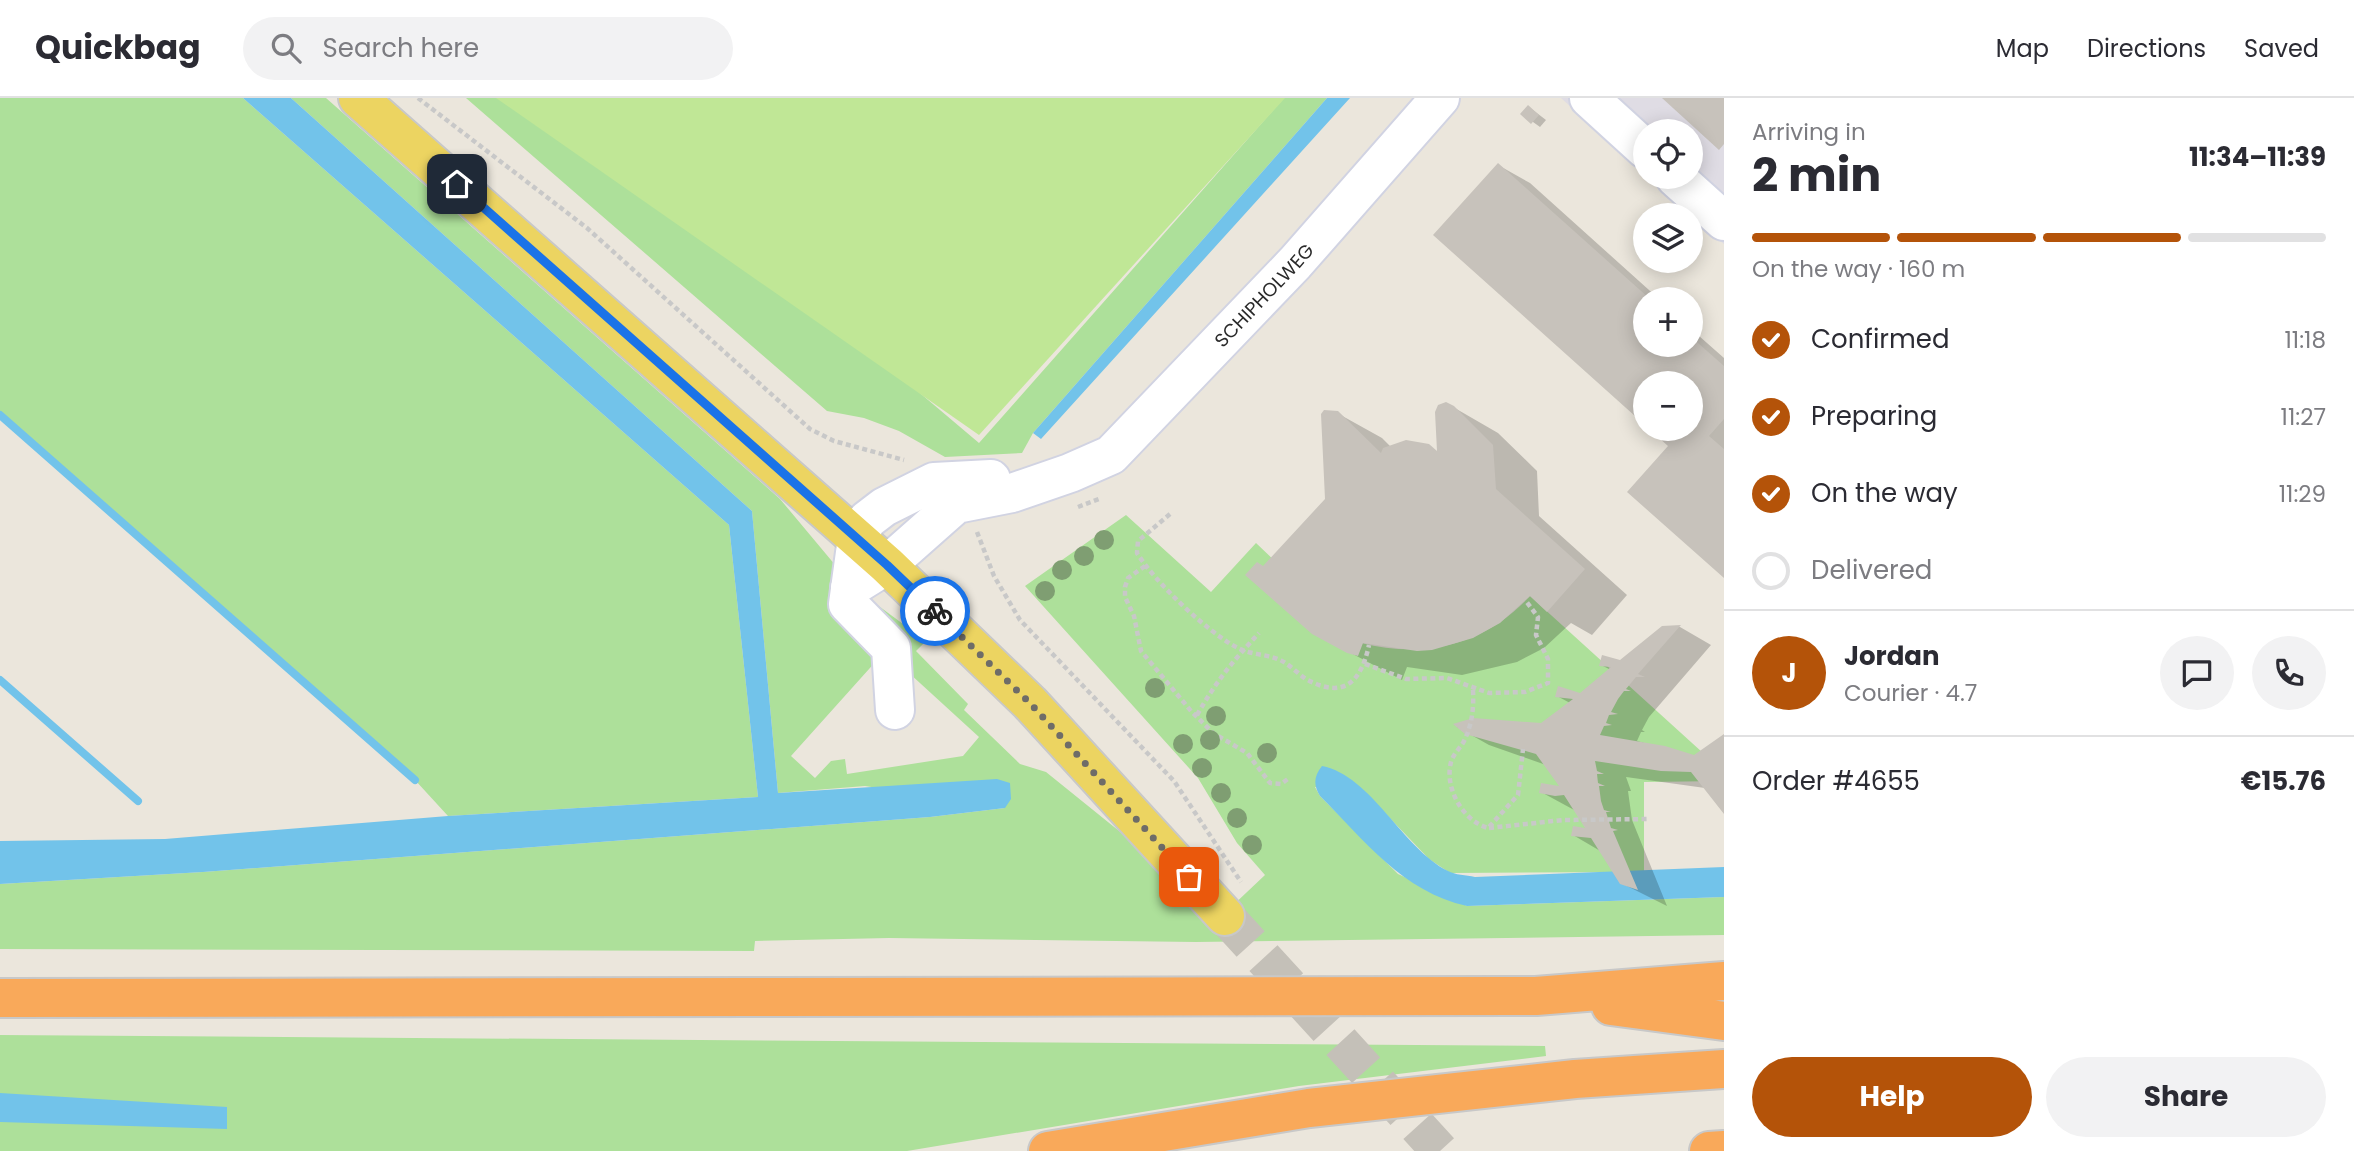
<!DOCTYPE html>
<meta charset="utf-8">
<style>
body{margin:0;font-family:Poppins,sans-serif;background:#f2f2f3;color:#2b2b33;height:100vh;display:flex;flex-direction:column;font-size:26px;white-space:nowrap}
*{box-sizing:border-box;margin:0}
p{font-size:23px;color:#7c7c81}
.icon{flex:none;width:38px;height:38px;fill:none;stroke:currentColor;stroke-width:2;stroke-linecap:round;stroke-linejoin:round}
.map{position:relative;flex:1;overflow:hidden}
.drawer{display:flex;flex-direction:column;background:#fff;width:630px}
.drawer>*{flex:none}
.controls{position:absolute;left:1633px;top:21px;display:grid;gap:14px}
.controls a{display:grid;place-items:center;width:70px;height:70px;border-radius:50%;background:#fff;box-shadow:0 4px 18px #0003;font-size:35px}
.pin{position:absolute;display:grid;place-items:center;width:60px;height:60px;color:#fff;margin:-30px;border-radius:14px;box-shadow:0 4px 10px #0006}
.courier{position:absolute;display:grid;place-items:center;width:70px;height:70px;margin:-35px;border:5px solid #1a73e8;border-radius:50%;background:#fff;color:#222;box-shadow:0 2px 9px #0007}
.overview em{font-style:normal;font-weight:700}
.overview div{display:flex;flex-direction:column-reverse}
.overview{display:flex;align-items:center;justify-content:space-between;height:119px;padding:0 28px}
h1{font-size:46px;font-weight:700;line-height:52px}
.bar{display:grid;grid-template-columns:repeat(4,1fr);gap:10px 7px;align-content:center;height:84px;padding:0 28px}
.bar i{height:9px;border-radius:5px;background:#e1e1e2}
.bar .active{background:#b45309}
.bar p{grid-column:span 4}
.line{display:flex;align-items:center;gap:18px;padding:0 28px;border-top:2px solid #e1e1e2}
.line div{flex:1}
.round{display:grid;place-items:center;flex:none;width:74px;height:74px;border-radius:37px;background:#f2f2f3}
ol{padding:0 28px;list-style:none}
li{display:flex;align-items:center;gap:21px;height:77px}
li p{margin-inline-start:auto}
li .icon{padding:7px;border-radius:50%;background:#b45309;color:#fff;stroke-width:4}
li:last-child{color:#7c7c81}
li i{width:38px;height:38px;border:4px solid #e1e1e2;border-radius:50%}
.primary-button{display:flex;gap:14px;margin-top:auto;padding:14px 28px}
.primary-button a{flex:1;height:80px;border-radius:42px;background:#b45309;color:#fff;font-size:28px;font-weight:700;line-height:80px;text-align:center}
.primary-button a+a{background:#f2f2f3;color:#2b2b33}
header{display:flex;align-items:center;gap:42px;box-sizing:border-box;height:98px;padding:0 35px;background:#fff;border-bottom:2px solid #e1e1e2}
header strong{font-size:33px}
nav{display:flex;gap:38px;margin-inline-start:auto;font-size:24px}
.search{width:490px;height:63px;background:#f2f2f3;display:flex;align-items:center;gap:18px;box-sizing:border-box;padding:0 24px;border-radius:38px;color:#7c7c81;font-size:26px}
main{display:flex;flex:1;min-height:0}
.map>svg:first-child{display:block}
</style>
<header>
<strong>Quickbag</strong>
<div class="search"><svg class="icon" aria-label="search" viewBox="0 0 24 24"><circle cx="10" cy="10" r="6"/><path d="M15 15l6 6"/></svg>Search here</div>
<nav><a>Map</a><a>Directions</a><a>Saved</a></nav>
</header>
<main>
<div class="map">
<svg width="1724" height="1053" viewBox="0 0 1724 1053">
<rect width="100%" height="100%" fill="#ebe6dc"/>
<!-- industrial -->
<path fill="#dfdce4" d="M1561,0H1724V146L1649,79H1690V33H1645V75Z"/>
<!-- green -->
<path fill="#ade09a" d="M0,0H243L729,427L758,699L448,718L415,682L0,317Z
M291,0H326L780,401L836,468L829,511L878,561L791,658L815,680L831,663L845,661L847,676L963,658L979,639L909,575L872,511L876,506L926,543L916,553L968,606L964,612L1020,666L1046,674L1129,741L1210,829L1265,777L1237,745L1198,680L1025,488L1126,417L1211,494L1256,445L1361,545C1425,561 1484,547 1530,498L1724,674V683L1644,684V774L1450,775L1429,761L1362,691L1315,689L1320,698L1398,776L1467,808L1724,799V837L1196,844L889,840L755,843L754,853L0,851V786L203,774L930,719L1005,710L865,688L778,695L752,413Z
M466,0H571L979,345L1284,0H1327L1033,335L1022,355L945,359L899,333L864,320L827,313Z
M0,937L1545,948L1546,958L1299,988L907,1053H0Z"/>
<!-- pitch -->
<path fill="#c0e796" d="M496,0H1285L979,337Z"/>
<!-- water -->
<path fill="#72c3ea" d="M243,0H291L752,413L778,695L997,681L1010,685L1011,701L1005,710L930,719L203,774L0,786V743L165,741L448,718L758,699L729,427Z
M1327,0H1350L1041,341L1033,335Z
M1322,668C1372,678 1402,750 1448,773C1455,777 1466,777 1475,779L1724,769V799L1467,808C1403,794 1364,742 1320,698C1313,687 1314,678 1322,668Z
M0,995L227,1009V1031L0,1024Z"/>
<!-- shadow -->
<path fill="#0003" d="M1529,9L1546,22L1540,29L1522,16Z
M1498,67L1530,85L1659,201H1645V247H1690V230L1724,260V478L1671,348L1652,331H1690V285H1645V325Z
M1453,309L1498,335L1537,373L1539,418L1627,497L1592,537L1571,525L1544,550L1517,564L1462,577L1407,569L1402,582L1313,535L1264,469L1326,401L1337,315L1382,340L1391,349L1428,348L1438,354Z
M1663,529H1680L1711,547L1649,619L1642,632L1645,634H1641L1637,643L1694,659L1724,637V715L1705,690L1626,679L1631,693H1628L1632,722L1667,808L1621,785L1602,754L1573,737L1588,732L1576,713L1541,694L1563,691L1546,667L1489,647L1457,629L1542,626L1570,605L1557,598L1581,597L1611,572L1601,567L1620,564Z"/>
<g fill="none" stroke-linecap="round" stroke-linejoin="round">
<!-- stream -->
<path stroke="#72c3ea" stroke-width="8" d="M0,317L415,682
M0,582L138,703"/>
</g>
<!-- building -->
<path fill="#c7c2bb" d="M1662,0H1724V46L1719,52Z
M1528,7L1539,17L1531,26L1520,16Z
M1498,65L1650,201H1645V247H1690V238L1724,268V321L1709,338L1724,351V480L1627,394L1668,348L1649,331H1690V285H1645V327L1433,137Z
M1446,304L1454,308L1493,347L1496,391L1585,471L1547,514L1530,498L1500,525L1473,540L1432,552L1417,553L1363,545L1358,558L1347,555L1312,536L1245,477L1257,464L1263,468L1325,401L1321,316L1324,312L1338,313L1381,355L1383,350L1406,342L1429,346L1437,353L1435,314L1438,307Z
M1681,527L1638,576L1645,579H1636L1626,591L1631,593H1624L1618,601L1611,614L1618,616L1609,617L1606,625L1612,627L1604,628L1600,637L1665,648L1694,657L1724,636V716L1691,674L1661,673L1595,663L1597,673L1604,676H1597L1598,685L1605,688H1599L1601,703L1604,712L1611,714H1606L1611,730L1618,732L1613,733L1638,792L1620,786L1591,740L1571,738L1573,728L1585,730L1564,697L1555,698L1539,695L1541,685L1559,688L1536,656L1465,636L1453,626L1473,620L1541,625L1573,601L1555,599L1558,588L1580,595L1611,569L1599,568L1602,557L1620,562L1662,528Z"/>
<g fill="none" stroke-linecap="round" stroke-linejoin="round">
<!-- major-tunnel -->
<path stroke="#c4c0b8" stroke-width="38" stroke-dasharray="38 19" stroke-linecap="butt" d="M1225,818L1440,1053"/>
<!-- minor casing -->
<g stroke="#d1d3e2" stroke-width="42">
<g id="minor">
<path d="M1589,0L1645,51"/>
<path d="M1675,79L1724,123"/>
<path id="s1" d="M850,490L887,467L956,406L1012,395L1070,375L1111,357L1295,165L1440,0"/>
<path d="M895,612L891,550L848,506L857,440L867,422L884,409L934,384L991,381"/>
</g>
</g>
<!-- major casing -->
<g stroke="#c8c8c8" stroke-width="42">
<path id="major" d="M358,0L887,467L1030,605L1225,818"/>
</g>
<!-- highway casing -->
<g stroke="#c8c8c8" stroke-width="42">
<path id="highway" d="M0,900L1536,898L1724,883
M1611,908L1724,923
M1048,1053L1309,1010L1575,981L1724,971
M1709,1053L1724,1052"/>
</g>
<!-- path -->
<path stroke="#c8c8c8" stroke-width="4.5" stroke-dasharray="5 3.5" stroke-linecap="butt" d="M418,0L587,130L810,331L834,343L904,362
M1078,409L1099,401
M1170,416L1138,443L1137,455C1155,484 1208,535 1238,550C1251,557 1267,556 1280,562C1289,566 1297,575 1306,581C1344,602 1361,584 1369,547
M977,434L994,478L1020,522L1174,683L1241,784
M1145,468L1128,480L1125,489V499L1134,518L1141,553L1191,613L1213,635L1247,655L1270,685L1281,686L1289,680
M1365,566L1406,581L1447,580L1489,595L1525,594L1548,585V561L1536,537L1538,519L1526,503
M1473,592C1474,611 1472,628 1463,645C1459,651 1453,657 1451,664C1444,690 1463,723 1488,730L1518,697L1523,651
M1197,617C1217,582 1233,563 1259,535
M1489,730L1563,722L1650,721"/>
<!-- minor -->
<use href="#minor" stroke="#fff" stroke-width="38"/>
<!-- major -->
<use href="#major" stroke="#ecd461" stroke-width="38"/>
<!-- highway -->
<use href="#highway" stroke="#f9a95a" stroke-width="38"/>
</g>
<!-- trees -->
<g fill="#7f9e72">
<circle cx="1104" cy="442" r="10"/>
<circle cx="1084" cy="458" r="10"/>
<circle cx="1062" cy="472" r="10"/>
<circle cx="1045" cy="493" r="10"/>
<circle cx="1155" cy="590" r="10"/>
<circle cx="1216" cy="618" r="10"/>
<circle cx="1210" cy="642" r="10"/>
<circle cx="1183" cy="646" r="10"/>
<circle cx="1267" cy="655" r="10"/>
<circle cx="1202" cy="670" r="10"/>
<circle cx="1221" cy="695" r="10"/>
<circle cx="1237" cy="720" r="10"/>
<circle cx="1252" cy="747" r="10"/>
</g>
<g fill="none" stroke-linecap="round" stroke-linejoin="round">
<!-- done -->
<path stroke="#6e6c68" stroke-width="7" stroke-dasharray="0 12.6" d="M935,513L1030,605L1189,779"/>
<!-- route -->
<path stroke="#1a73e8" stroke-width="9" d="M457,86L887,467L935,513"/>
</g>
<g text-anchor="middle" stroke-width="6" stroke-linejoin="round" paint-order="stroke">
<!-- street labels -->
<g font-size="19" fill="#2a2a2a" stroke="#fff">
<text dy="7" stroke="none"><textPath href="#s1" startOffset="520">SCHIPHOLWEG</textPath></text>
</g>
</g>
</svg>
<div class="controls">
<a><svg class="icon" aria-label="locate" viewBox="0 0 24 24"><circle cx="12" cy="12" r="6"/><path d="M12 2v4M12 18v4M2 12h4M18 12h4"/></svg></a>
<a><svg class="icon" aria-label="layers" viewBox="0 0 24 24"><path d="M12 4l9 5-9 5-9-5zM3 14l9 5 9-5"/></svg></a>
<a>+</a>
<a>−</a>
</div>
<div class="pin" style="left:1189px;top:779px;background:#ea580c"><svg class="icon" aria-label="bag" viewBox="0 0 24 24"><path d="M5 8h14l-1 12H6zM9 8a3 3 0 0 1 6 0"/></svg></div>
<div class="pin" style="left:457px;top:86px;background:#1f2937"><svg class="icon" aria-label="home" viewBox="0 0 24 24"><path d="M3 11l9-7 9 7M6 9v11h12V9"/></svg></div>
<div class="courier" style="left:935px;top:513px"><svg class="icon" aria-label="bike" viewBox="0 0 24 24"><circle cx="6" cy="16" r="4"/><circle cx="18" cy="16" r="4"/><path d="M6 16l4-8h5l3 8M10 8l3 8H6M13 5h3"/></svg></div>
</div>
<section class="drawer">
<div class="overview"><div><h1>2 min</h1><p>Arriving in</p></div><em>11:34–11:39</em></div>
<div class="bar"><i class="active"></i><i class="active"></i><i class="active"></i><i></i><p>On the way · 160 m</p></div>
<ol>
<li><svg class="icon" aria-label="check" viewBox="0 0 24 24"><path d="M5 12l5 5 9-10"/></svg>Confirmed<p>11:18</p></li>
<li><svg class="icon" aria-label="check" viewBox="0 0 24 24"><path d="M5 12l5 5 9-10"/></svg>Preparing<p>11:27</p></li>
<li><svg class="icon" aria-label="check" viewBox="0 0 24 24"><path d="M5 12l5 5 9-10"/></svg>On the way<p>11:29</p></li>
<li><i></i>Delivered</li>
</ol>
<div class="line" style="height:126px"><b class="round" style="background:#b45309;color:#fff">J</b><div><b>Jordan</b><p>Courier · 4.7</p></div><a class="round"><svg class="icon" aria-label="chat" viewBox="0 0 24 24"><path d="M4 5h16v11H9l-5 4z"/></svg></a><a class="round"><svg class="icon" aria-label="phone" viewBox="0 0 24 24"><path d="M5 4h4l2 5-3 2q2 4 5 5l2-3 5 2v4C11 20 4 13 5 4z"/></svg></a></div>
<div class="line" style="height:91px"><div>Order #4655</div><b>€15.76</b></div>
<div class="primary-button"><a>Help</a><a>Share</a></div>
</section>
</main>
